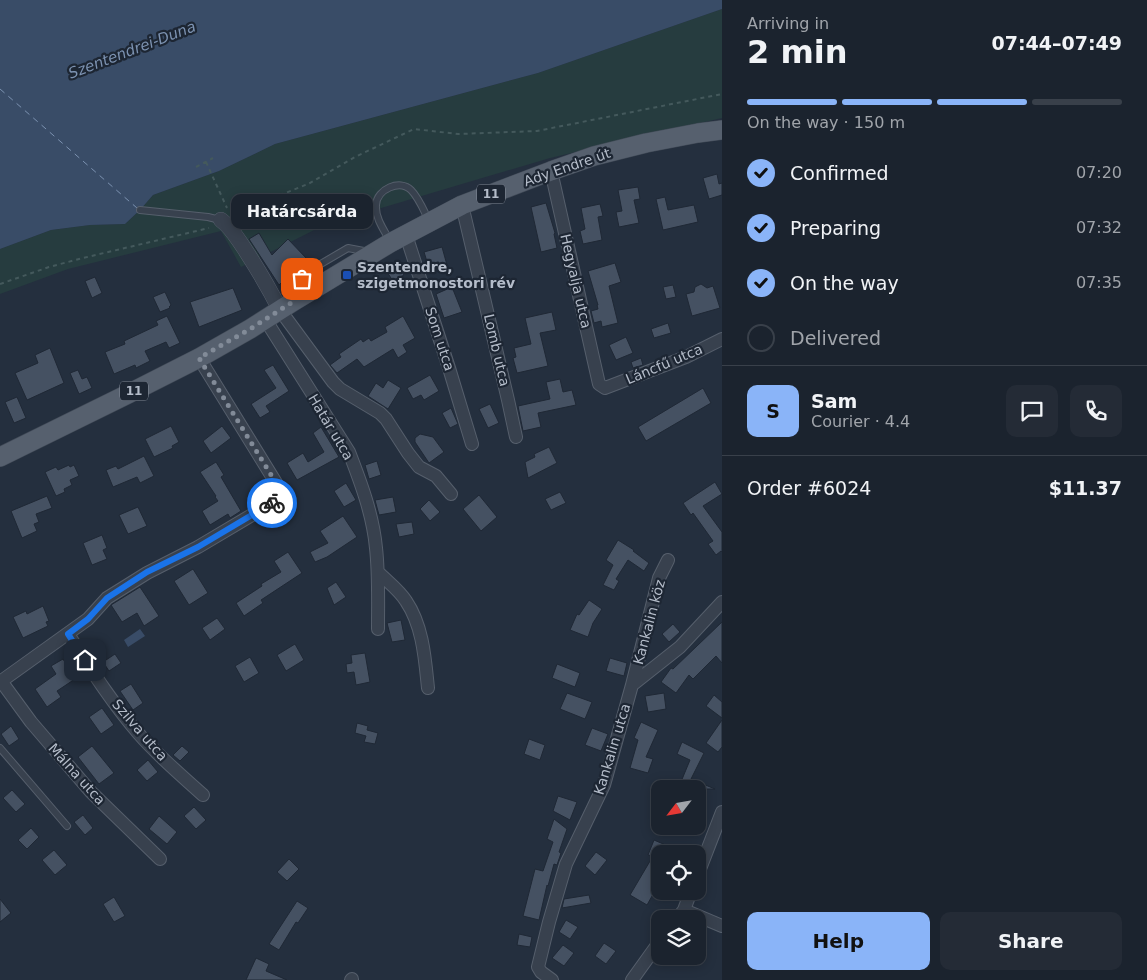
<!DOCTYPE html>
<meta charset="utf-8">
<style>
body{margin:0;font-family:"DejaVu Sans",sans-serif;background:#242b36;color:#f1f3f6;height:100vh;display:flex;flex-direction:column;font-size:19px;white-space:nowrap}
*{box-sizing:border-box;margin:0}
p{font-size:16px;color:#a0a4aa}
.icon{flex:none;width:28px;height:28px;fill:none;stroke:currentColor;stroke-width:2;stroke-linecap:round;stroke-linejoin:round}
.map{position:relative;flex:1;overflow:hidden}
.sheet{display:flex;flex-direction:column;background:#1b232e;width:425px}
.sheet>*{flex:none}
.needle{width:32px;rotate:239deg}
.tools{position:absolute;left:651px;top:780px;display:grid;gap:10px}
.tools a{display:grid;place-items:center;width:55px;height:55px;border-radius:10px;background:#1b232e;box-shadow:0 2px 12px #0003,0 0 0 1px #39404a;font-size:25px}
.pin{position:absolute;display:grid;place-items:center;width:42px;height:42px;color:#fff;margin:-21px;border-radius:10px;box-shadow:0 2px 8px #0006}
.courier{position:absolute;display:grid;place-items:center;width:50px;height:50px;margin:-25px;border:4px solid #1a73e8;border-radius:50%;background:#fff;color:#222;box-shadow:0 1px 6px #0007}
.bubble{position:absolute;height:35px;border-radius:10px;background:#1b232e;box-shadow:0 2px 12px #0003,0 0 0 1px #39404a;font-size:16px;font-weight:600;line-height:35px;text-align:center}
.summary em{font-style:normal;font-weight:600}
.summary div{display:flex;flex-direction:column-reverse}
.summary{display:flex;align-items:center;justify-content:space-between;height:85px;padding:0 25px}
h1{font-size:32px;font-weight:600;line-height:38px}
.bar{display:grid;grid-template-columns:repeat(4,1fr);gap:8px 5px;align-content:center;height:60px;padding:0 25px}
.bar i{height:6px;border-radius:4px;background:#39404a}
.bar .selected{background:#8ab4f8}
.bar p{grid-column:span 4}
.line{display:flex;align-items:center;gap:12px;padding:0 25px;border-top:1px solid #39404a}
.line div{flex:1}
.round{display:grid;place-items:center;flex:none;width:52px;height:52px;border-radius:10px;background:#242b36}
ol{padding:0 25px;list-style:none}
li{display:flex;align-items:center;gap:15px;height:55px}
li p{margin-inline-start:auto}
li .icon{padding:5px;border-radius:50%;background:#8ab4f8;color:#111;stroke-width:4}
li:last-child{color:#a0a4aa}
li i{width:28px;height:28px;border:2px solid #39404a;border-radius:50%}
.cta{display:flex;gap:10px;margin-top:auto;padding:10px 25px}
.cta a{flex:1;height:58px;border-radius:10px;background:#8ab4f8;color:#111;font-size:20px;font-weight:600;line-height:58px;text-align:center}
.cta a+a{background:#242b36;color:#f1f3f6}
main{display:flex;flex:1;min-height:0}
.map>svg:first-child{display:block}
</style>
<main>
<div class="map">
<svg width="722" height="980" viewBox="0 0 722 980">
<rect width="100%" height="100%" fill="#242f3e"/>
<!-- green -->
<path fill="#263c3f" d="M722,9V118L550,158L324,225L241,267L221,231L68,269L0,294V249L51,230L90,225L125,224L140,210L153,195L219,171L275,144L538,73Z"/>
<!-- water -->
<path fill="#394c67" d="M0,0H722V9L538,73L275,144L219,171L153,195L140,210L125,224L90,225L51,230L0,249Z
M140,629L145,636L128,647L124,640Z"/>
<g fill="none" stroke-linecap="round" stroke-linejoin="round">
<!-- ferry -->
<path stroke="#7c92b1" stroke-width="1" stroke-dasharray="6 5" stroke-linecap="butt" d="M0,89L137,208"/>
</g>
<!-- building -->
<path fill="#455162" stroke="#1f2835" d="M717,174L719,184L722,183V195L709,199L703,178Z
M638,187L640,199L634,200L639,223L619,227L616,212L622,211L618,190Z
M665,197L668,210L694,205L698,222L663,230L656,199Z
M546,203L555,233L554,234L557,248L541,252L531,207Z
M600,204L603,216L598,217L602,240L583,244L580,231L585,229L581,208Z
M259,233L272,255L288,239L306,258L279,285L249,239Z
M442,247L447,265L430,271L424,252Z
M396,262L404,275L393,281L385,269Z
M615,263L621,282L609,286L618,323L602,327L601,321L594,323L591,311L598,309L597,305H598L588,271Z
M95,277L102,293L92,298L85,281Z
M701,284L707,288L713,286L720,308L692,316L686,294L694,292L695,287Z
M673,285L676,297L666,299L663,287Z
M452,287L462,312L444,318L436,294Z
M233,288L242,310L199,327L190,302Z
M165,292L171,305L169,307L170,308L160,312L153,297Z
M552,312L556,330L540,333L548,366L517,373L513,358L516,357L514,348L531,344L525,318Z
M167,316L180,343L169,348L166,342L145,351L150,361L136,368L135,365L114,374L105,352L125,344L124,341L158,325L156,321Z
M403,316L415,338L403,345L407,352L398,358L393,349L364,367L357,359L337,373L330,365L341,357L339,354L361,339L363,342L369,338L371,341L387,332L385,327Z
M668,323L671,333L654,338L651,329Z
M626,337L633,353L616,360L609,345Z
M50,348L64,383L27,400L15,373L38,363L35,355Z
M641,358L643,365L633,368L631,362Z
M273,365L289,391L266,406L270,412L260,418L251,404L276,388L264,370Z
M78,370L82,379L87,377L92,388L79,394L70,373Z
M430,375L439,391L424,400L421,395L413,399L407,388Z
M560,379L563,392L572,390L576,405L538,413L541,427L523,431L518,406L550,399L546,382Z
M388,380L401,388L388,409L368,396L376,383L383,388Z
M703,388L711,403L646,441L638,427Z
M17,397L26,418L14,423L5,402Z
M490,404L499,423L488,428L479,409Z
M451,408L458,424L450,428L442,413Z
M171,426L179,442L172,446L173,448L154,457L145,439Z
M222,426L231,438L211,453L203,441Z
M321,427L339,457L297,480L287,463L303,453L308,462L324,452L313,433Z
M420,434L433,437L444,452L429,463L415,442V438Z
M549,447L557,463L528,478L525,462L535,457L534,454Z
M144,456L154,476L140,483L137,477L113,487L106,470L116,466L118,469Z
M377,461L381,475L369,479L365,465Z
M216,462L224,475L221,477L241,511L230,518L228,514L210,525L202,511L218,501L215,497L216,496L200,472Z
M69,465L70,467L74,465L79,476L70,480L72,485L64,489L65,492L56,496L45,472L56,467L58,470Z
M715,482L722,494L703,506L722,532V552L721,551L716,555L708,544L713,541L693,513L691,515L683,503Z
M346,483L356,500L344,507L334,491Z
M560,492L566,503L551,510L545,499Z
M479,495L497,517L481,531L463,509Z
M47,496L52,508L36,514L39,522L34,524L37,531L22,538L11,511Z
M393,497L396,512L379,515L375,500Z
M429,500L440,512L430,521L420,509Z
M138,507L147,526L128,534L119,515Z
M343,516L357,537L327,557L315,562L310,552L328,543L320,531Z
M412,522L414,534L399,537L396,524Z
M102,535L107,548L103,550L107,559L92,565L83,543Z
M618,540L634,550L633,551L649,563L644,571L628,560L616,579L619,581L614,590L603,585L613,565L606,560Z
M288,552L302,573L261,600L263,603L244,616L236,603L262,586L261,584L281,572L274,561Z
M193,569L208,593L189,605L174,581Z
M336,582L346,597L334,605L327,588Z
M140,587L159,616L144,626L137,613L122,622L111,605Z
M589,600L602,609L593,623L588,637L570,630L577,614L579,615Z
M43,606L49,621L46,622L48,626L23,638L13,617L26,611L27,614Z
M217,618L225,629L210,640L202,628Z
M401,620L405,640L392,642L387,623Z
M722,622V663L716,656L693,679L689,675L676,693L661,682L671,668L673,669Z
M673,624L680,632L669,642L662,634Z
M295,644L304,660L286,671L277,655Z
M365,653L370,682L356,685L354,672L347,673L346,664L352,663L351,655Z
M115,654L121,663L109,671L103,662Z
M250,657L259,673L244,682L235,666Z
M610,658L627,663L624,676L606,671Z
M63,659L75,679L57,691L61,697L47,707L35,689L56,674L51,666Z
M557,664L580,673L575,687L552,678Z
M131,684L143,703L133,710L120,691Z
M567,693L592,702L585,719L560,709Z
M664,693L666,709L648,712L645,696Z
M714,695L722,702V718L706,706Z
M102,708L114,725L101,734L89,717Z
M722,720V747L718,752L706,743Z
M641,722L658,730L646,757L653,759L648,773L630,768L638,740L634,738Z
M357,723L368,726L367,730L378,733L375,744L364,742L366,736L355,733Z
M11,726L19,739L9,746L1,734Z
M592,728L608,734L601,751L585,745Z
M529,739L545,745L540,760L524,754Z
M682,742L704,753L691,779L715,789H678L690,760L677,754Z
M92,746L114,773L99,784L78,757Z
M182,746L189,752L180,761L173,755Z
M148,760L158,772L147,781L137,770Z
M12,790L25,804L16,812L3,798Z
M558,796L577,802L570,820L553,811Z
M194,807L206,820L196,829L184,816Z
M83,815L93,828L85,835L74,822Z
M159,816L177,832L167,844L149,829Z
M554,819L567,829L559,852L561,853L557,865L554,864L548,886L547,885L539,920L523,916L535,869L543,871L553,842L547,839Z
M31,828L39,837L27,849L18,840Z
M654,840L668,846L665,854H660V873L652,887L656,889L647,905L630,895L653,856L648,855Z
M54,850L67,865L55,875L42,860Z
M596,852L607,860L595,875L585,866Z
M289,859L299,869L287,881L277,872Z
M589,895L591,903L562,908L564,899Z
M114,897L125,916L114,922L103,904Z
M0,899L11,913L0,922Z
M297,901L308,908L298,923L296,922L279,950L269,944Z
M566,920L578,927L570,939L559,932Z
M519,934L532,937L530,947L517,945Z
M604,943L616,951L606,964L595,956Z
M563,945L574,953L564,966L552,958Z
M256,958L269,964L266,971L287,980H246Z"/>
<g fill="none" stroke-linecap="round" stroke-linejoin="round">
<!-- service casing -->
<g stroke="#565f6c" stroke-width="8">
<path id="service" d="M140,210L208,217L220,220
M390,241C384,230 375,218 376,205C377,189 400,179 411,190C419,198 424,211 429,221
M297,294L302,279L319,265L348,248L369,252
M0,748L67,826"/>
</g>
<!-- minor casing -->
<g stroke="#565f6c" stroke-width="14">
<path id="minor" d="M551,171L599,384L605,388L686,357L722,339
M462,205L508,400L516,437
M406,235L449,368L472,444
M280,310L333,382L340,389L380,413L386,419L408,453L419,467L436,476L451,494
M265,319L349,452C361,483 373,515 376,548C379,575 378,602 378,629
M379,573C388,582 399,590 406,601C423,626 425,659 428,688
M68,634C90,668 112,703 139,734C158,756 181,775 203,795
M1,681L31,722L91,792L160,859
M0,682L88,619L107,598L147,573L198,547L277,500L281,495V491L199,358
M632,685L659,578L668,560
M698,874L722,812
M684,910L722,926
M677,919L684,910L691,891
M351,980L352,979
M552,980L541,972L538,967L549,922L566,864L604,785L632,685L680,647L722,602
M632,980L660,941"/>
</g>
<!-- tertiary casing -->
<g stroke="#565f6c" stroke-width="16">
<path id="tertiary" d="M221,220C231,227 237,238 244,248C257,268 269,288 280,310"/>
</g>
<!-- primary casing -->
<g stroke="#414a57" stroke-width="20">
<path id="primary" d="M0,457L128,394L199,358L250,329L294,301L390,243L462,205L551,171L594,156L646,143L698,133L722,130"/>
</g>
<!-- path -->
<path stroke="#44595c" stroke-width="2" stroke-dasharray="4 4" stroke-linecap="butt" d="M206,162L227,208
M196,167L213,158
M235,213L308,184L355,157L414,129L458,134L537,131L722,94
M0,284L49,267L83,258L209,228"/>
<!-- service -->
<use href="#service" stroke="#38414e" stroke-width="6"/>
<!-- minor -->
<use href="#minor" stroke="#38414e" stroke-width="12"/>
<!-- tertiary -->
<use href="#tertiary" stroke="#38414e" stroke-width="15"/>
<!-- primary -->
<use href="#primary" stroke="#56606e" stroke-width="19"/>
</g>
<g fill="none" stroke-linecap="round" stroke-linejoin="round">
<!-- done -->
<path stroke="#828b98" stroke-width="5" stroke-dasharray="0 9" d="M272,503L278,500L281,495V491L199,358L250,329L294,301L302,279"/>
<!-- route -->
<path stroke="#1a73e8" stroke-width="6" d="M85,660L68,634L88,619L107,598L147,572L198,547L272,503"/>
</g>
<!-- markers -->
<rect fill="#1a4fb4" stroke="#1d2633" stroke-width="2" x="342" y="270" width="10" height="10" rx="2.5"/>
<g text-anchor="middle" stroke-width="4.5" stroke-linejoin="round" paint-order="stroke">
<!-- shield labels -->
<g fill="#1d2633" stroke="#878f9c" stroke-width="1">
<rect x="477" y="184.5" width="28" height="19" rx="4"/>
<rect x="120" y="381.5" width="28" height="19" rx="4"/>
</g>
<g font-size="12" font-weight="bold" fill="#b4bcc9">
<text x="491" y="198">11</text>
<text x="134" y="395">11</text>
</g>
<!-- street labels -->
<g font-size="14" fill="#b4bcc9" stroke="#1d2633">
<text transform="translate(567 167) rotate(-19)" y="5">Ady Endre út</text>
<text transform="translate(576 281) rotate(77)" y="5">Hegyalja utca</text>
<text transform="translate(440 339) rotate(72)" y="5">Som utca</text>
<text transform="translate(497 350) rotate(77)" y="5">Lomb utca</text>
<text transform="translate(664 364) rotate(-23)" y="5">Láncfű utca</text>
<text transform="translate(331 427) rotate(59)" y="5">Határ utca</text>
<text transform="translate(649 622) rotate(-75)" y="5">Kankalin köz</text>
<text transform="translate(140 730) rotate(49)" y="5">Szilva utca</text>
<text transform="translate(612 749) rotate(-73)" y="5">Kankalin utca</text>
<text transform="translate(77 774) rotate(48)" y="5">Málna utca</text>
</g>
<!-- poi labels -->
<g font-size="14" font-weight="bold" fill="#b4bcc9" stroke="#1d2633" text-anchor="start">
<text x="357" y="272">Szentendre,<tspan x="357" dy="16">szigetmonostori rév</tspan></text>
</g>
<!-- water labels -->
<g font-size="15" font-style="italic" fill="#7c92b1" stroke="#1d2633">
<text transform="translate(132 50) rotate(-21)" y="5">Szentendrei-Duna</text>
</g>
</g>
</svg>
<div class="tools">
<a><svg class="needle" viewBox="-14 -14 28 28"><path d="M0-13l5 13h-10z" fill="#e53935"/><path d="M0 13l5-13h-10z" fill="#a0a4aa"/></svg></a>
<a><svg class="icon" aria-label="locate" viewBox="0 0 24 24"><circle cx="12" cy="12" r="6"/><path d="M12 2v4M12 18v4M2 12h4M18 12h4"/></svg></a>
<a><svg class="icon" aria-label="layers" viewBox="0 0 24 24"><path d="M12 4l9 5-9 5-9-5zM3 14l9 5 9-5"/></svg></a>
</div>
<div class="pin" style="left:302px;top:279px;background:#ea580c"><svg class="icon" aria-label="bag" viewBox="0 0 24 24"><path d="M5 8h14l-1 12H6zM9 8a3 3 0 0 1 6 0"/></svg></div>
<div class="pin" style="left:85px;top:660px;background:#1f2937"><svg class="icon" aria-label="home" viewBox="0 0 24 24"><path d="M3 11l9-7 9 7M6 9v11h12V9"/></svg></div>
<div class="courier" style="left:272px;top:503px"><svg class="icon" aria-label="bike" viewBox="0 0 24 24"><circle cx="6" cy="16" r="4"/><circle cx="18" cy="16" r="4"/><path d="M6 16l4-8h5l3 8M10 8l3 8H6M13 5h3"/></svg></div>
<div class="bubble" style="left:231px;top:194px;width:142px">Határcsárda</div>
</div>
<section class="sheet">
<div class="summary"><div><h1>2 min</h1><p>Arriving in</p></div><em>07:44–07:49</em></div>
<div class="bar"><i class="selected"></i><i class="selected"></i><i class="selected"></i><i></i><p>On the way · 150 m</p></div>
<ol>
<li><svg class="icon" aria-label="check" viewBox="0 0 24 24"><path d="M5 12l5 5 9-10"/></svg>Confirmed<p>07:20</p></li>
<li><svg class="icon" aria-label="check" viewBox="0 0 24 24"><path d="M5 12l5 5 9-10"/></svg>Preparing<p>07:32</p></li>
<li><svg class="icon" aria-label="check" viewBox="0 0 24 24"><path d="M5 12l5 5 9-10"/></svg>On the way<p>07:35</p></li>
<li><i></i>Delivered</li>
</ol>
<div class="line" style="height:90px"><b class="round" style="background:#8ab4f8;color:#111">S</b><div><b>Sam</b><p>Courier · 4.4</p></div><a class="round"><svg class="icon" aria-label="chat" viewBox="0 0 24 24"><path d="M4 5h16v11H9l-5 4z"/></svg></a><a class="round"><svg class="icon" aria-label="phone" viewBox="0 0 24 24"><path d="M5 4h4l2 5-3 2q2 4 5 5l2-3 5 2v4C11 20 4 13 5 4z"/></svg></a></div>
<div class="line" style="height:65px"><div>Order #6024</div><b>$11.37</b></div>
<div class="cta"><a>Help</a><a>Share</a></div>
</section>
</main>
